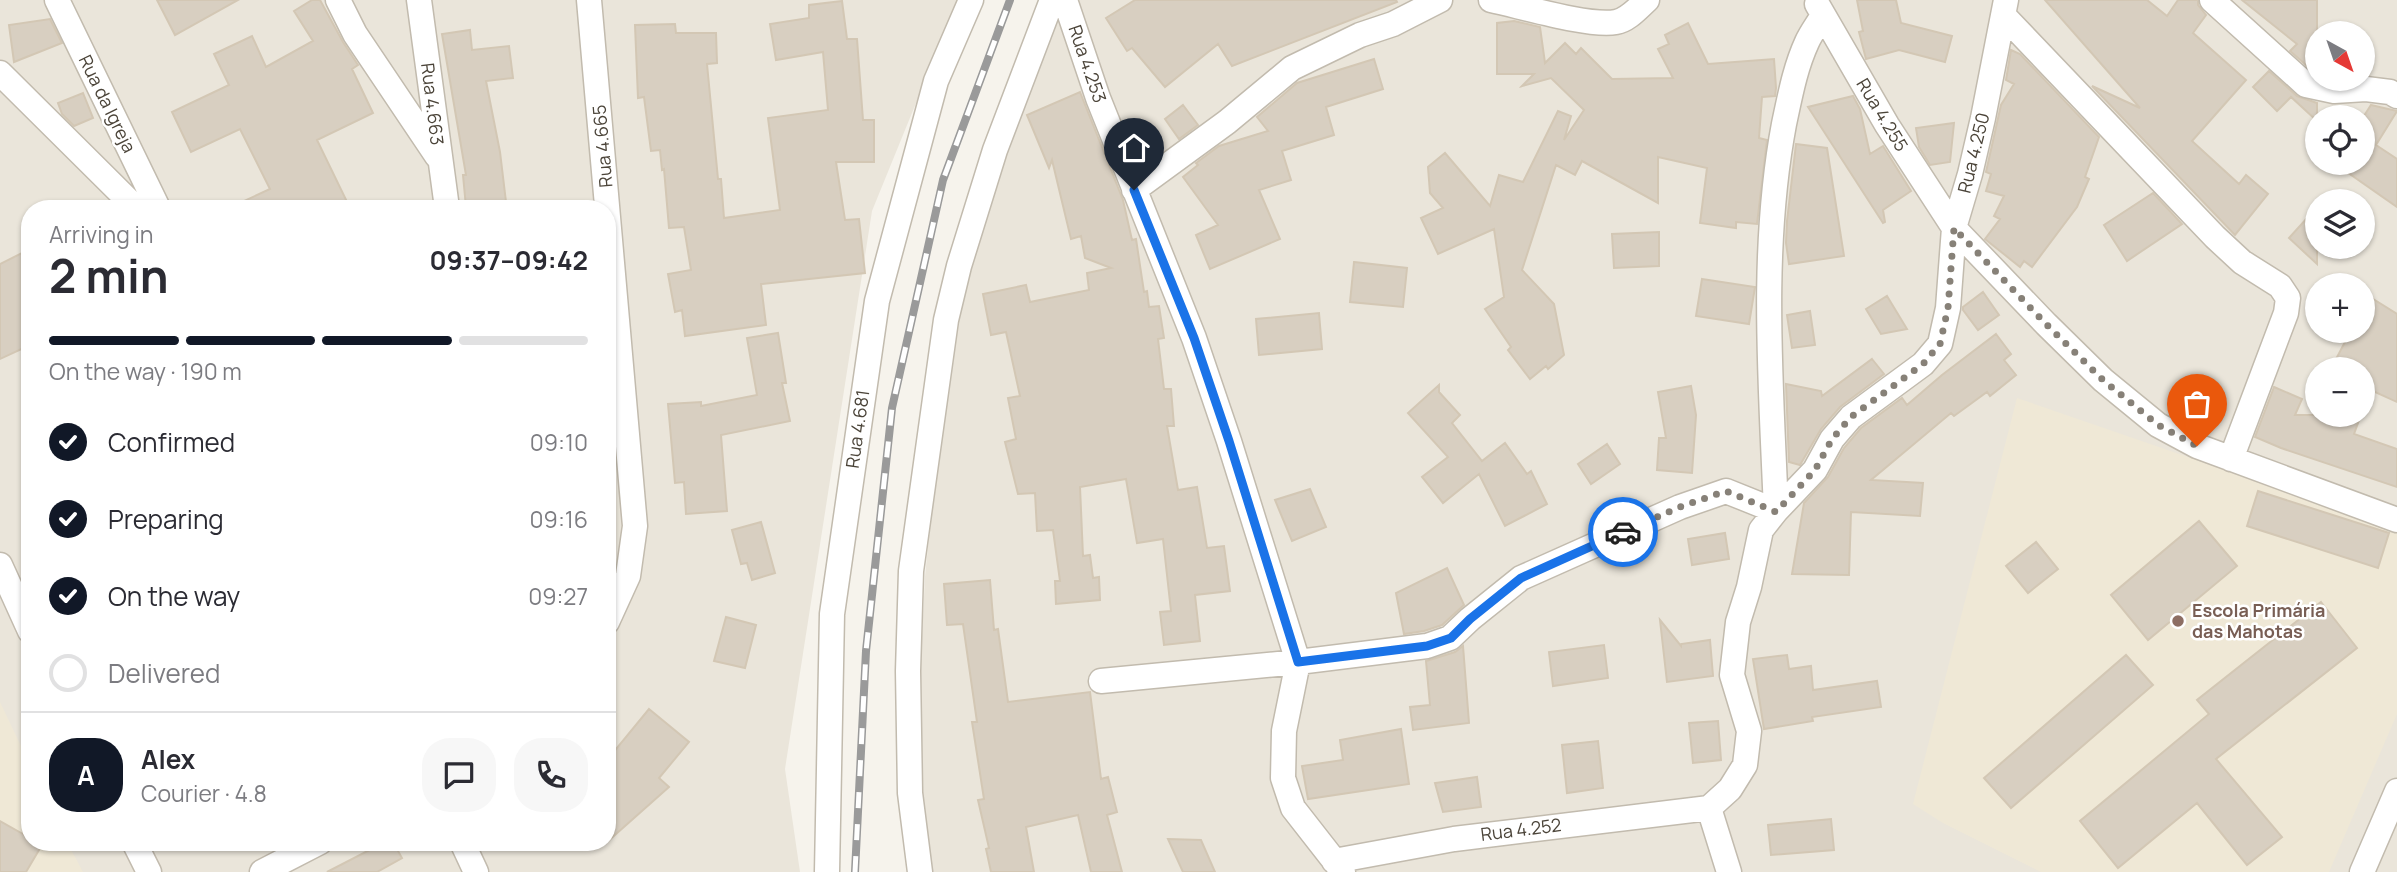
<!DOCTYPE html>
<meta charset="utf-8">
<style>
body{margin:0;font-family:Manrope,sans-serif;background:#f7f7f7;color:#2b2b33;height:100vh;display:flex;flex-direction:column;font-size:26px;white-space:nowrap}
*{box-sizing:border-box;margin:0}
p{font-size:23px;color:#7c7c81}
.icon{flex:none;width:38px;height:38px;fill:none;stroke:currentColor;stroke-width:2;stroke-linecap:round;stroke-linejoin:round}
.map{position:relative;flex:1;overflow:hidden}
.side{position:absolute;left:21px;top:200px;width:595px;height:651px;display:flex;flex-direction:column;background:#fff;border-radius:28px;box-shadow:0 2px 5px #0004}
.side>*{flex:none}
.needle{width:46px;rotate:140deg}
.tools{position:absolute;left:2305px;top:21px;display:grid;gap:14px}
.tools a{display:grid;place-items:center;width:70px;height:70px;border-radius:50%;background:#fff;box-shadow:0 2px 5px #0004;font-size:35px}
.pin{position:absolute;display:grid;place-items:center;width:60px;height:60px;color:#fff;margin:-72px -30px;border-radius:50% 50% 50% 0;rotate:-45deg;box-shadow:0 0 7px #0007}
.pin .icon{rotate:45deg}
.courier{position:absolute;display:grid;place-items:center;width:70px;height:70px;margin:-35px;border:5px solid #1a73e8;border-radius:50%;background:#fff;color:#222;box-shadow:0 2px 9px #0007}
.head em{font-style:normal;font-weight:700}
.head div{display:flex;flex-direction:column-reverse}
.head{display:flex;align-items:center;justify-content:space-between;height:119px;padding:0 28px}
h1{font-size:46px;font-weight:700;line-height:52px}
.bar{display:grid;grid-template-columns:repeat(4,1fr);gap:10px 7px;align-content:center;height:84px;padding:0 28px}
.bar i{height:9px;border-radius:5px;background:#e1e1e2}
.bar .current{background:#111827}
.bar p{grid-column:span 4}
.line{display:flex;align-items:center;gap:18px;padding:0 28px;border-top:2px solid #e1e1e2}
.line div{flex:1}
.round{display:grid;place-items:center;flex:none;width:74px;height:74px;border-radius:28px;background:#f7f7f7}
ol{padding:0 28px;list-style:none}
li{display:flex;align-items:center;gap:21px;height:77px}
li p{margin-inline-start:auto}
li .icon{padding:7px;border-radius:50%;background:#111827;color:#fff;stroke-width:4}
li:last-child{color:#7c7c81}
li i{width:38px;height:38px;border:4px solid #e1e1e2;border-radius:50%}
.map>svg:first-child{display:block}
</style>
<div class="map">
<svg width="2397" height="872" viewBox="0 0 2397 872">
<rect width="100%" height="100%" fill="#f6f3ec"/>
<!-- residential -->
<path fill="#eae5da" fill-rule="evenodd" d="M0,0H958L872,211L785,769L800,872H0ZM30,208H607V842H30Z
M1057,0H2397V872H910L925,577L953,295ZM2317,33H2362V79H2317ZM2317,117H2362V163H2317ZM2317,201H2362V247H2317ZM2317,285H2362V331H2317ZM2317,369H2362V415H2317Z"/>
<!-- education -->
<path fill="#efe8d6" d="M2017,398L2397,529V714L2329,872H2041L1943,823L1913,804Z
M0,702L30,765V842H67L83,872H0Z"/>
<!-- building -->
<path fill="#d8cfc1" stroke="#d3c7b4" stroke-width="2" d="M157,0H238L175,35Z
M312,0H320L343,42L358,65L352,69L373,113L317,140L350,208H229L270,189L240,129L191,152L172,112L229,85L214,54L252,36L266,67L313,41L294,11Z
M1135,0H1396L1397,2L1232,66L1218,44L1165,87L1132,48L1127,51L1106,18Z
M1857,0H1896L1901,23L1952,36L1945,62L1899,50L1866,59L1859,32L1863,31Z
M2045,0H2147L2167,16L2178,0H2198V5L2206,15L2193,33L2246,80L2192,141L2239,184L2246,175L2268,194L2235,235L2092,86L2140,108Z
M2242,0H2317V72L2313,71L2290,51L2297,44Z
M842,1L847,39H857L863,120H874V162H836L845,220L859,219L865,273L761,284L766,325L685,336L682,310L675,312L668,274L691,270L684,227L669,228L664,169L662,170L660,150L651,151L644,97L638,98L635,25L675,24L676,33H716L717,63L707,64L718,179H721L724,218L780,210L768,118L828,110L823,52L776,60L770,24L809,18V5Z
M50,19L62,43L14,62L9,25Z
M1514,21L1540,27L1545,63L1565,43L1576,54L1581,48L1612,79L1673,78L1658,49L1669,44L1665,35L1688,23L1708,64L1774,59L1776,88L1775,96L1762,97L1759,138L1767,140L1757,224L1736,222V228L1700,223L1707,168L1658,157V203L1582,161L1575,175L1556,165L1522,270L1554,304L1564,355L1548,369L1546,366L1530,379L1508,350L1511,347L1485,309L1504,297L1494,229L1438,254L1421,218L1443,208L1430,193L1428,167L1445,153L1490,206L1499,175L1523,182L1558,111L1571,116L1564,140L1584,110L1551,78L1522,86L1534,74H1497V23Z
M470,30L472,50L509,46L513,78L486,81L500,152L506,202L466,207L463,175H466L442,34Z
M2011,50L2020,54L2099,137L2085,177L2089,179L2077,207L2032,267L2024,261L2020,267L1985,239L2000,219L1994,216L2004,196L1986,191L1991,174L1986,172L2001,105L2014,84L2006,80Z
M1374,59L1383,89L1326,107L1334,135L1282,151L1291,180L1259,190L1280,239L1210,269L1196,235L1218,225L1183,177L1198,165L1196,163L1219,146L1268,131L1257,117L1297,83Z
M2269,71L2297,96L2317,103V121L2291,97L2277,111L2253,87Z
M1080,92L1123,200L1132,240L1136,239L1144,292L1147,291L1149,307L1159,306L1164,338L1158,339L1164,389H1171L1174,426H1167L1178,490L1197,487L1207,548L1224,546L1230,591L1195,595L1200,641L1164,645L1160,612L1171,611L1163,539L1137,543L1126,479L1080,487L1083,556L1090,555L1093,578L1099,577L1100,600L1056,604L1055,581H1060L1053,530L1037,531L1035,493L1018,494L1005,442L1016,439L1008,398L1020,396L1006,332L991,335L983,294L1026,285L1030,302L1089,290L1087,273L1111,268L1085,258L1081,236L1071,239L1052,160L1049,168L1027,115Z
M83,93L93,118L74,126L62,114L58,103Z
M1853,96L1860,109L1870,154L1883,146L1911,191L1883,210L1885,222L1883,223L1808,107Z
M1183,105L1198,125L1179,139L1165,119Z
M2371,105L2397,111L2376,145L2397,159V207L2334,163H2362V119Z
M1954,123L1950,162L1930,165L1919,147L1916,128Z
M1796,144L1827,148L1844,256L1789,264L1786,243L1787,221Z
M2153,193L2182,224L2127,261L2104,225Z
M2317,207V264L2289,238Z
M1659,232V266L1614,268L1612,234Z
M30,249V345L0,359V264Z
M1354,262L1407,268L1403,307L1350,302Z
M1702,279L1755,287L1749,324L1696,316Z
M1983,292L1999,315L1978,330L1963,310V307Z
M2362,292L2397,314V402L2362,386V369H2355L2336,359L2345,342L2328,331H2362Z
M1887,296L1907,329L1881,334L1866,309Z
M1810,311L1815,345L1792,348L1787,315Z
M1319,313L1322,349L1259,355L1256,319Z
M778,333L786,383H782L790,421L721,435L727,511L686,514L684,482L675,483L668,404L701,402V406L757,395L747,338Z
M1996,334L2011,354L2004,360L2016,375L1990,396L1987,392L1954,416L1951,413L1871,480L1923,483L1920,516L1851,512L1849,575L1792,574L1804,503L1828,477L1844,448L1861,428L1902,398L1907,405L1942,375Z
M1872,359L1884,374L1840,407L1821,429L1800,465L1789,462L1786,384L1821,391L1822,396Z
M1439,385V392L1460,415L1452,423L1482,461L1505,443L1527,474L1531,471L1547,504L1505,526L1479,474L1443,503L1422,477L1448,457L1408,413Z
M1691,386L1696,415L1692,473L1657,470L1659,438H1666L1658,392Z
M2274,387L2302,399L2295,415H2361L2354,434L2397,449V487L2281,448L2255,437Z
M1607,444L1620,464L1591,484L1578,464Z
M1310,489L1326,527L1292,541L1275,500Z
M2258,491L2389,533L2378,568L2247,526Z
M2199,521L2237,566L2148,640L2111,595Z
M761,522L775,573L752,580L747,563L741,564L732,530Z
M1725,533L1729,559L1692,565L1688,539Z
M2036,542L2058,569L2028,593L2006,566Z
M1447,568L1464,605L1442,625L1424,631L1404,634L1396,593Z
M990,580L994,630L998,629L1008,702L1090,692L1101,779L1108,777L1117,812L1107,815L1122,872H1091L1078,815L1026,827L1034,872H991L986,849L989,848L978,800L984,799L972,722H977L963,624L947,625L944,584Z
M2321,602L2357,648L2216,759L2282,837L2247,865L2197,803L2118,868L2080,821L2209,714L2197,700Z
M726,617L756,625L745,668L714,661Z
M1660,620L1681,646V644L1710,640L1713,676L1667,682Z
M1604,645L1608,678L1553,686L1549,652Z
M1463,646L1469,723L1413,730L1410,707L1430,705L1426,661L1455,652Z
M1787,655L1789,669L1811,666L1813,690L1877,681L1881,707L1812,717L1813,721L1764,729L1753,659Z
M2126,655L2153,685L2011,808L1984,778Z
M649,709L689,742L659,778L669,787L607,842V760Z
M1718,721L1721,760L1693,763L1689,723Z
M1401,729L1409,784L1308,799L1302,766L1343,760L1340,740Z
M1598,741L1603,788L1567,793L1562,745Z
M1477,777L1481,807L1443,812L1435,783Z
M1831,819L1834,850L1771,855L1768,825Z
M0,821L30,838V842H36L42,845L26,872H0Z
M1168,839L1201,840L1215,872H1183Z
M385,842H393L402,858L377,872H327Z"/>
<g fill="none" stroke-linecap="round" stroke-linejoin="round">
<!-- minor casing -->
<g stroke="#c2bbae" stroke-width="27">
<path id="minor" d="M57,0L158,208
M338,0L355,34L437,156
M419,0L447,208
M589,0L635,526L628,576L607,622
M1065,0L1098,98L1194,338L1229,441L1298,662L1284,731L1283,778L1293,808L1343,872
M1491,0C1520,6 1589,27 1616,22C1628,20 1638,8 1647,0
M2212,0L2306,85L2334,91L2366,89L2390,92L2397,96
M1817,4L1887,125L1954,228L2046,324L2103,380L2158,425L2197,446L2397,520
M2004,16L2215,237L2242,262L2280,286L2288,298L2286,313L2231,459
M0,73L136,208
M1134,190L1227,122L1292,68L1360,35L1393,24L1440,0
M0,565L30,631
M1101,681L1298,662L1427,646L1450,638L1470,619L1521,578L1680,507L1726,491L1776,511L1815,470L1832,439L1851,417L1923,364L1940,344L1948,308L1954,228L1970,174L1983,118L2006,0
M1709,808L1730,789L1745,765L1749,731L1732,675L1738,622L1749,587L1761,530L1776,511C1771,383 1760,251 1784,124C1790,96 1795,68 1807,42C1811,33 1818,24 1823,15
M1709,808L1729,872
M134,842L149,872
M462,842L476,872
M1334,861L1454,839L1709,808
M262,872L320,842
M827,872L832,614L877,301L936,81L971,0
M920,872L910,793L908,671L911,571L946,320L959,266L995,150L1052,0
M2362,872L2397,791"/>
</g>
<!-- minor -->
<use href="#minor" stroke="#fff" stroke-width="24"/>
<!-- rail casing -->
<g stroke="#9a9a9a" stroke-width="8">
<path id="rail" d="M855,872L866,651L892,408L943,180L1010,0"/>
</g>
<!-- rail -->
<use href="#rail" stroke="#fff" stroke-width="5" stroke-dasharray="16" stroke-linecap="butt"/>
</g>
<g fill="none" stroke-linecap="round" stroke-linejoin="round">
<!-- done -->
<path stroke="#878178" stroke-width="7" stroke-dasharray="0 12.6" d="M1623,532L1680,507L1726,491L1776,512L1815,470L1832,439L1851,417L1923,364L1940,344L1948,308L1954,228L2046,324L2103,380L2158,425L2197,446"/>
<!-- route -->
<path stroke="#1a73e8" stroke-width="9" d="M1134,190L1194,338L1229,441L1298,662L1427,646L1451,638L1470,619L1521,578L1623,532"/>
</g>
<!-- markers -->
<circle fill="#8d6e63" stroke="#fff" stroke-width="2.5" cx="2178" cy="621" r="7"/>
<g text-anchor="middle" stroke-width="5" stroke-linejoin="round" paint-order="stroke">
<!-- street labels -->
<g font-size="18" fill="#4b4439" stroke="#fff">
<text transform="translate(1087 64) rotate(71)" y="6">Rua 4.253</text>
<text transform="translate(107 104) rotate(64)" y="6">Rua da Igreja</text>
<text transform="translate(432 104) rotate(83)" y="6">Rua 4.663</text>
<text transform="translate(1882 115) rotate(59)" y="6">Rua 4.255</text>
<text transform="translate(603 146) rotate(-95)" y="6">Rua 4.665</text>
<text transform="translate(1974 153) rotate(-76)" y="6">Rua 4.250</text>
<text transform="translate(858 429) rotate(-82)" y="6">Rua 4.681</text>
<text transform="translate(1521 830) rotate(-7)" y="6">Rua 4.252</text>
</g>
<!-- education labels -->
<g font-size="18" font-weight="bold" fill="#785e54" stroke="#fff" text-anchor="start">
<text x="2192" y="617">Escola Primária<tspan x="2192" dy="21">das Mahotas</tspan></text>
</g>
</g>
</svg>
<div class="tools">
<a><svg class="needle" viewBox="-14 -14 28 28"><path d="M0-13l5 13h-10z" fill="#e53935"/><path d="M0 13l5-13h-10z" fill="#7c7c81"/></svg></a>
<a><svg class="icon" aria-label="locate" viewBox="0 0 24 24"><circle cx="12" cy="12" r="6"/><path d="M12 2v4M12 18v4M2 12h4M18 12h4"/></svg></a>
<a><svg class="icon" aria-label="layers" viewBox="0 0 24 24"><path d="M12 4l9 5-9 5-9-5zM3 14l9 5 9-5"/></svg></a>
<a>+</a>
<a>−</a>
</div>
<div class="pin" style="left:2197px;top:446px;background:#ea580c"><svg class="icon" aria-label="bag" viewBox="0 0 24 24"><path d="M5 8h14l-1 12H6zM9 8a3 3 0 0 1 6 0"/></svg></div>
<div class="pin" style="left:1134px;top:190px;background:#1f2937"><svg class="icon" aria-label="home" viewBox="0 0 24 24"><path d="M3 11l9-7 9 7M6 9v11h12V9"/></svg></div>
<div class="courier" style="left:1623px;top:532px"><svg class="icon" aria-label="car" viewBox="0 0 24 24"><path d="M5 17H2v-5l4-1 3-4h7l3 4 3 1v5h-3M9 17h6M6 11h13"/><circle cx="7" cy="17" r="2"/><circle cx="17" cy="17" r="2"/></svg></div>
<section class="side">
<div class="head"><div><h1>2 min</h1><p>Arriving in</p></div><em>09:37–09:42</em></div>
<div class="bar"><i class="current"></i><i class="current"></i><i class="current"></i><i></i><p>On the way · 190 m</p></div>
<ol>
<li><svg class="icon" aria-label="check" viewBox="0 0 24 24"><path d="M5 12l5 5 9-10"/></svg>Confirmed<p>09:10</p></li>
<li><svg class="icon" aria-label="check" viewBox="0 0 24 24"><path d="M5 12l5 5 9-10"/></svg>Preparing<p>09:16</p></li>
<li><svg class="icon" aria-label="check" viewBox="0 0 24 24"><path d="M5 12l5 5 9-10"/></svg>On the way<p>09:27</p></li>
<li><i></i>Delivered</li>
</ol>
<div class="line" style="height:126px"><b class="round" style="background:#111827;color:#fff">A</b><div><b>Alex</b><p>Courier · 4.8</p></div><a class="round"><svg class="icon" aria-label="chat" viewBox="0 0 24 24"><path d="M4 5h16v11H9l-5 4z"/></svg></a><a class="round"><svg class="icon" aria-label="phone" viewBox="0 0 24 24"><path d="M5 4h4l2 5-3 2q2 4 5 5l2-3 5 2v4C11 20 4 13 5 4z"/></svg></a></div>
</section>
</div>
